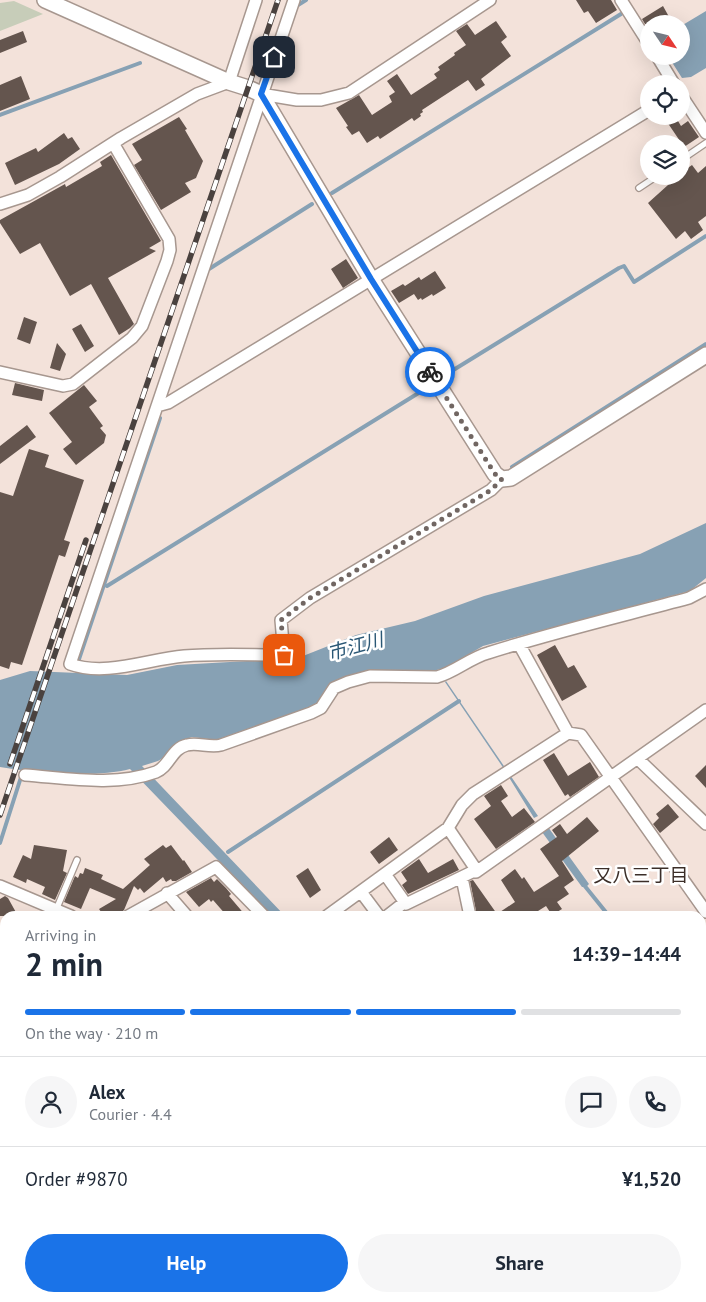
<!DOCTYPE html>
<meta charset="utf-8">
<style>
body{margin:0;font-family:"PT Sans","Noto Sans JP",sans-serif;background:#f6f6f7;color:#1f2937;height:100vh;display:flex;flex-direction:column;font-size:19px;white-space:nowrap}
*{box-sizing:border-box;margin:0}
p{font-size:16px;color:#747a83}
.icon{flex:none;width:28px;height:28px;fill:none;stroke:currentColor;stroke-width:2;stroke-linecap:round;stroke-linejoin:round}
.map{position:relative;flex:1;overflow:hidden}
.panel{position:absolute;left:0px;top:911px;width:706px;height:391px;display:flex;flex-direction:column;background:#fff;border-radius:15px 15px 0 0;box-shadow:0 5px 20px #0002}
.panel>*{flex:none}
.needle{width:32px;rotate:125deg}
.buttons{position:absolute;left:640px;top:15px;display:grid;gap:10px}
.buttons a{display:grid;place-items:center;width:50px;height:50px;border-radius:50%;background:#fff;box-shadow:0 5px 20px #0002;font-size:25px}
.pin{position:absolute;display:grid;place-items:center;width:42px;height:42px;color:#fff;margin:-21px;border-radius:10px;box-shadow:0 2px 8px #0006}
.courier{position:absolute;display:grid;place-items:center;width:50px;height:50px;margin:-25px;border:4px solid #1a73e8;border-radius:50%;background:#fff;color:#222;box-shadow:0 1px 6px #0007}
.headline em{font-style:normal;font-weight:600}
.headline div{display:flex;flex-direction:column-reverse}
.headline{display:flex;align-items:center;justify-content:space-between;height:85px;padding:0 25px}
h1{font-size:32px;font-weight:600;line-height:38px}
.bar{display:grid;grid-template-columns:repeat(4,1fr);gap:8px 5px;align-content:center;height:60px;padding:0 25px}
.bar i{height:6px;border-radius:4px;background:#e0e1e3}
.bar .on{background:#1a73e8}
.bar p{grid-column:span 4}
.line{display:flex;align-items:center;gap:12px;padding:0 25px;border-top:1px solid #e0e1e3}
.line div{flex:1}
.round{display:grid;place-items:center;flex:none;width:52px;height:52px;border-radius:26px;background:#f6f6f7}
.action{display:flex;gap:10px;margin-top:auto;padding:10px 25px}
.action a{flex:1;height:58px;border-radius:30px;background:#1a73e8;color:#fff;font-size:20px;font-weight:600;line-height:58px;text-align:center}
.action a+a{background:#f6f6f7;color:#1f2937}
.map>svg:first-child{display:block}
</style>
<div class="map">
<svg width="706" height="1302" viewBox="0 0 706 1302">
<rect width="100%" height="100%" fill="#f3e2da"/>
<!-- green -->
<path fill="#c7cdb9" d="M14,1L43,14L0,31V3Z"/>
<!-- water -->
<path fill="#87a1b4" d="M706,11V68L691,77L682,78L668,56H681V26Z
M706,523V578L690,591L483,646L447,667L437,670L363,672L311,707L216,740L192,737L178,742L166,756L158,761L142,766L285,916H272L130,769C98,778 33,773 0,767V680L30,671L127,675L177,665L298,658L356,635L415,621L484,596L640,554Z
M446,681L538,816L534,818L502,766L445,682Z
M548,827L589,884L586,887H582L542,832Z"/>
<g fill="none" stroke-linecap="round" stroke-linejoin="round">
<!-- stream -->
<path stroke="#87a1b4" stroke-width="4" d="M298,5L306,0
M0,115L140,63
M332,193L621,14
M209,269L312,204
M442,377L619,268L624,266L634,282L706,236
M512,467L706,344
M107,586L425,389
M78,662L160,418
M0,843L22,774
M228,852L459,701
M584,885L609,916
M0,939L5,937
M0,1013L5,1011
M701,1033L706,1038
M0,1087L5,1085
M701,1109L706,1108
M634,1298L636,1302"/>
</g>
<!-- building -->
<path fill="#64554e" d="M576,0H611L617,10L596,23L588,11L584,13Z
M663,6L673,24H645L642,19Z
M496,21L507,37L501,42L511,56L481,79L485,85L476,91L468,80L422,110L423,112L420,114L421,116L414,121L412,118L380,139L378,136L367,143L359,131L352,135L346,127L348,126L336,108L359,95L372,115L392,102L389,96L395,92L387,81L397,74L411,95L437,78L434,74L440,70L438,67L455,55L454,53L466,45L456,31L467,24L475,35Z
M23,31L27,42L0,53V40Z
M21,76L30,99L0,111V85Z
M663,116H675L681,126L688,121L699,137L684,147Z
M179,117L187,129L185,130L203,161L196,178L185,183L191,192L161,210L134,165L142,160L132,144Z
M64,133L68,139L72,137L80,149L59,164L15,185L5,163L36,148L38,152Z
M111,155L161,241L149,248L156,251L108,278L134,324L130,328L119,335L91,284L70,296L40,243L20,254L0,223V220L65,184L66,187L102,166L100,162Z
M692,165L698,173L706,166V216L698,222L703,230L691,239L685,231L676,239L648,203L678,176H681V173Z
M346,259L358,278L343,288L331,269Z
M435,271L446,288L433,296L432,294L422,300L421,298L418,300L414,294L399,303L391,291L403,284L405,286L419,277L421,280Z
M24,317L37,322L30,344L17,339Z
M81,324L94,346L85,352L72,329Z
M57,343L66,354L60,371L50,368Z
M15,383L44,390L42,401L12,395Z
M84,385L97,401L89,407L103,426L100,428L106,435L104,443L76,465L63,449L72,442L49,413Z
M27,425L36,437L0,464V446Z
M29,449L49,455L45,467L84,480L64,540L70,542L65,557L59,555L22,665L11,662L9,669L0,666V492L13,496Z
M555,645L568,668L574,665L587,687L562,701L537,655Z
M554,753L568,776L590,762L599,777L570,797L568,794L565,796L543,760Z
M706,765V788L695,776Z
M501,785L508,796L501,801L512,817L524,808L535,822L496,849L474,819L491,806L484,796Z
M668,804L679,817L660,833L653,824L659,818L656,814Z
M587,817L599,831L562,861L574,880L564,887L569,894L557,902L562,909L552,915L546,906L530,916H477L470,881L473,880L497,914L515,902L501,880L515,869L522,879L524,877L534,892L559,876L540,849L557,837L552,830L560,824L567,834Z
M389,837L398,850L379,864L370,852Z
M34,845L67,850L63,871L67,873L55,900L42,894L45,887L27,879L26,883L13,877L23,855L31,859Z
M163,845L166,848L171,845L183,861L184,860L192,872L176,881H172L171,879L166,882L163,877L144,893L140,888L138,890L134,886L124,910L117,916H104L99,909L116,899L90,888L81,909L64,902L75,876L78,878L80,873L83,874L85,868L103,875L101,879L123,889L150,865L144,859Z
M419,859L428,873L453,859L459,870L408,894L402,885L407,881L401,872Z
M308,868L321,890L310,898L296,876Z
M211,878L214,882L217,879L226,888L231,894L229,896L246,916H227L213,900L211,902L209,899L199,907L186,892Z
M5,896L8,898L18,916H0V899Z"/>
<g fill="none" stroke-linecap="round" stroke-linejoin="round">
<!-- lane casing -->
<g stroke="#a7978f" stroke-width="8">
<path id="lane" d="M681,160L706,143
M639,188L657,176
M56,910L77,860"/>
</g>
<!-- street casing -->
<g stroke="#a7978f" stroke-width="14">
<path id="street" d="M294,0L70,664C106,677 148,659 184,656C216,653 251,655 284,655L281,620L310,598L491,490L502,479
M621,0L649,44
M657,56L674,84
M261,94L297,100H321L349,93L490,0
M681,95L706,133
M0,204L28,195L60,177L121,138L197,94L229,82L256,0
M0,372L63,386L73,384L132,338L142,326L167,261L170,250L169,239L113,143
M157,406L168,403L649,110
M519,644L568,733
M638,759L706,824
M25,775C67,778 115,787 156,772C169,767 172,748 187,745C198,742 209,748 221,745L311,713L321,708L334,688L348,682L370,676L437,677C455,672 470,658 488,653C554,632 622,616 689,598L706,589
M448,828L477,871
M385,874L406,904L472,872H476L706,710
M462,878L470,916
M0,886L71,916
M361,892L379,916
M167,893L187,916
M128,916L216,867L264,916
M327,916L448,828L462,805L473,794L568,733L581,735L706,912
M387,916L405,902
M0,978L5,976
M0,1049L5,1047
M0,1127L5,1124
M0,1279L5,1278
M221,1298L223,1302
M425,1298V1302
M539,1298L540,1302"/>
</g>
<!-- secondary casing -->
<g stroke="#a7978f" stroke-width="18">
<path id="secondary" d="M45,0L229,82L248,88L261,94L371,279L495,474L502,479L511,478L706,355
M701,1096L706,1095
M128,1302L140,1298"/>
</g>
<!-- lane -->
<use href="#lane" stroke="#fff" stroke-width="5.5"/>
<!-- street -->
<use href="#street" stroke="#fff" stroke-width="11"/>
<!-- secondary -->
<use href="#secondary" stroke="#fff" stroke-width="15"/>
<!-- rail casing -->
<g stroke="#4a423f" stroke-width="5.5">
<path id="rail" d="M10,764L86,540
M0,815L278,0"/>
</g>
<!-- rail -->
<use href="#rail" stroke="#fff" stroke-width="4" stroke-dasharray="11" stroke-linecap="butt"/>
</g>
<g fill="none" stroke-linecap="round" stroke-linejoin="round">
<!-- done -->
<path stroke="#716662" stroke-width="5" stroke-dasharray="0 9" d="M284,655L281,620L310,598L491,490L502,479L495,474L430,372"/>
<!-- route -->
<path stroke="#1a73e8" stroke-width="6" d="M274,57L261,94L371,279L430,372"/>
</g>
<g text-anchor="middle" stroke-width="5" stroke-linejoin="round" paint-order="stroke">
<!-- water labels -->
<g font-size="19" font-style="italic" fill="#2a5775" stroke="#fff">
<text transform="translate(355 646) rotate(-15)" y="7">市江川</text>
</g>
<!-- neighbourhood labels -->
<g font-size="19" fill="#3b2e28" stroke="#fff">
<text x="641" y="882">又八三丁目</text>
</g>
</g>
</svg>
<div class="buttons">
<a><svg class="needle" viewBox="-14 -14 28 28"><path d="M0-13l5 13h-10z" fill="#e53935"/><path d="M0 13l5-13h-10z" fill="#747a83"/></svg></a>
<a><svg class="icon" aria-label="locate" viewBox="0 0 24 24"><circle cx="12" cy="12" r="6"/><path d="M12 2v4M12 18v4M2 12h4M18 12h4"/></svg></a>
<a><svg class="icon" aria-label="layers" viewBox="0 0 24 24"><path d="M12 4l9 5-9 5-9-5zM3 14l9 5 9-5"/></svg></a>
</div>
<div class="pin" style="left:284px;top:655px;background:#ea580c"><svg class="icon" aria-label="bag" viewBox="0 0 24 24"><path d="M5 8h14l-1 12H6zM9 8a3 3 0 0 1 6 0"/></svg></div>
<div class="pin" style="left:274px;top:57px;background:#1f2937"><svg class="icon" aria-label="home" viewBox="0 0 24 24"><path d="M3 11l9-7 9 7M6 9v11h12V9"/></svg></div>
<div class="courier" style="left:430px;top:372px"><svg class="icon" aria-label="bike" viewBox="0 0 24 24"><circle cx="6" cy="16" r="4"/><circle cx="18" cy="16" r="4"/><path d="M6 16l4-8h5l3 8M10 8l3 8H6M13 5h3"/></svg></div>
<section class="panel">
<div class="headline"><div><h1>2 min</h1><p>Arriving in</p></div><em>14:39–14:44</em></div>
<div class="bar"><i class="on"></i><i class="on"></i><i class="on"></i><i></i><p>On the way · 210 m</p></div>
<div class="line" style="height:90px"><a class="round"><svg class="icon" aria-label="person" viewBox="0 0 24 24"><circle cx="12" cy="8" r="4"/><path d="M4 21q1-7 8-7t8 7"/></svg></a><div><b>Alex</b><p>Courier · 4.4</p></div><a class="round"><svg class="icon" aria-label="chat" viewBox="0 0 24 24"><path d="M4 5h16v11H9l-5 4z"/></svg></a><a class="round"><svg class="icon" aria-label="phone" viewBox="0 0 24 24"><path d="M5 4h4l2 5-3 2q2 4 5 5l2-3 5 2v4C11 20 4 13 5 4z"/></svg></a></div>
<div class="line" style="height:65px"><div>Order #9870</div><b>¥1,520</b></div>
<div class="action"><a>Help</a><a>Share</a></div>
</section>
</div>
